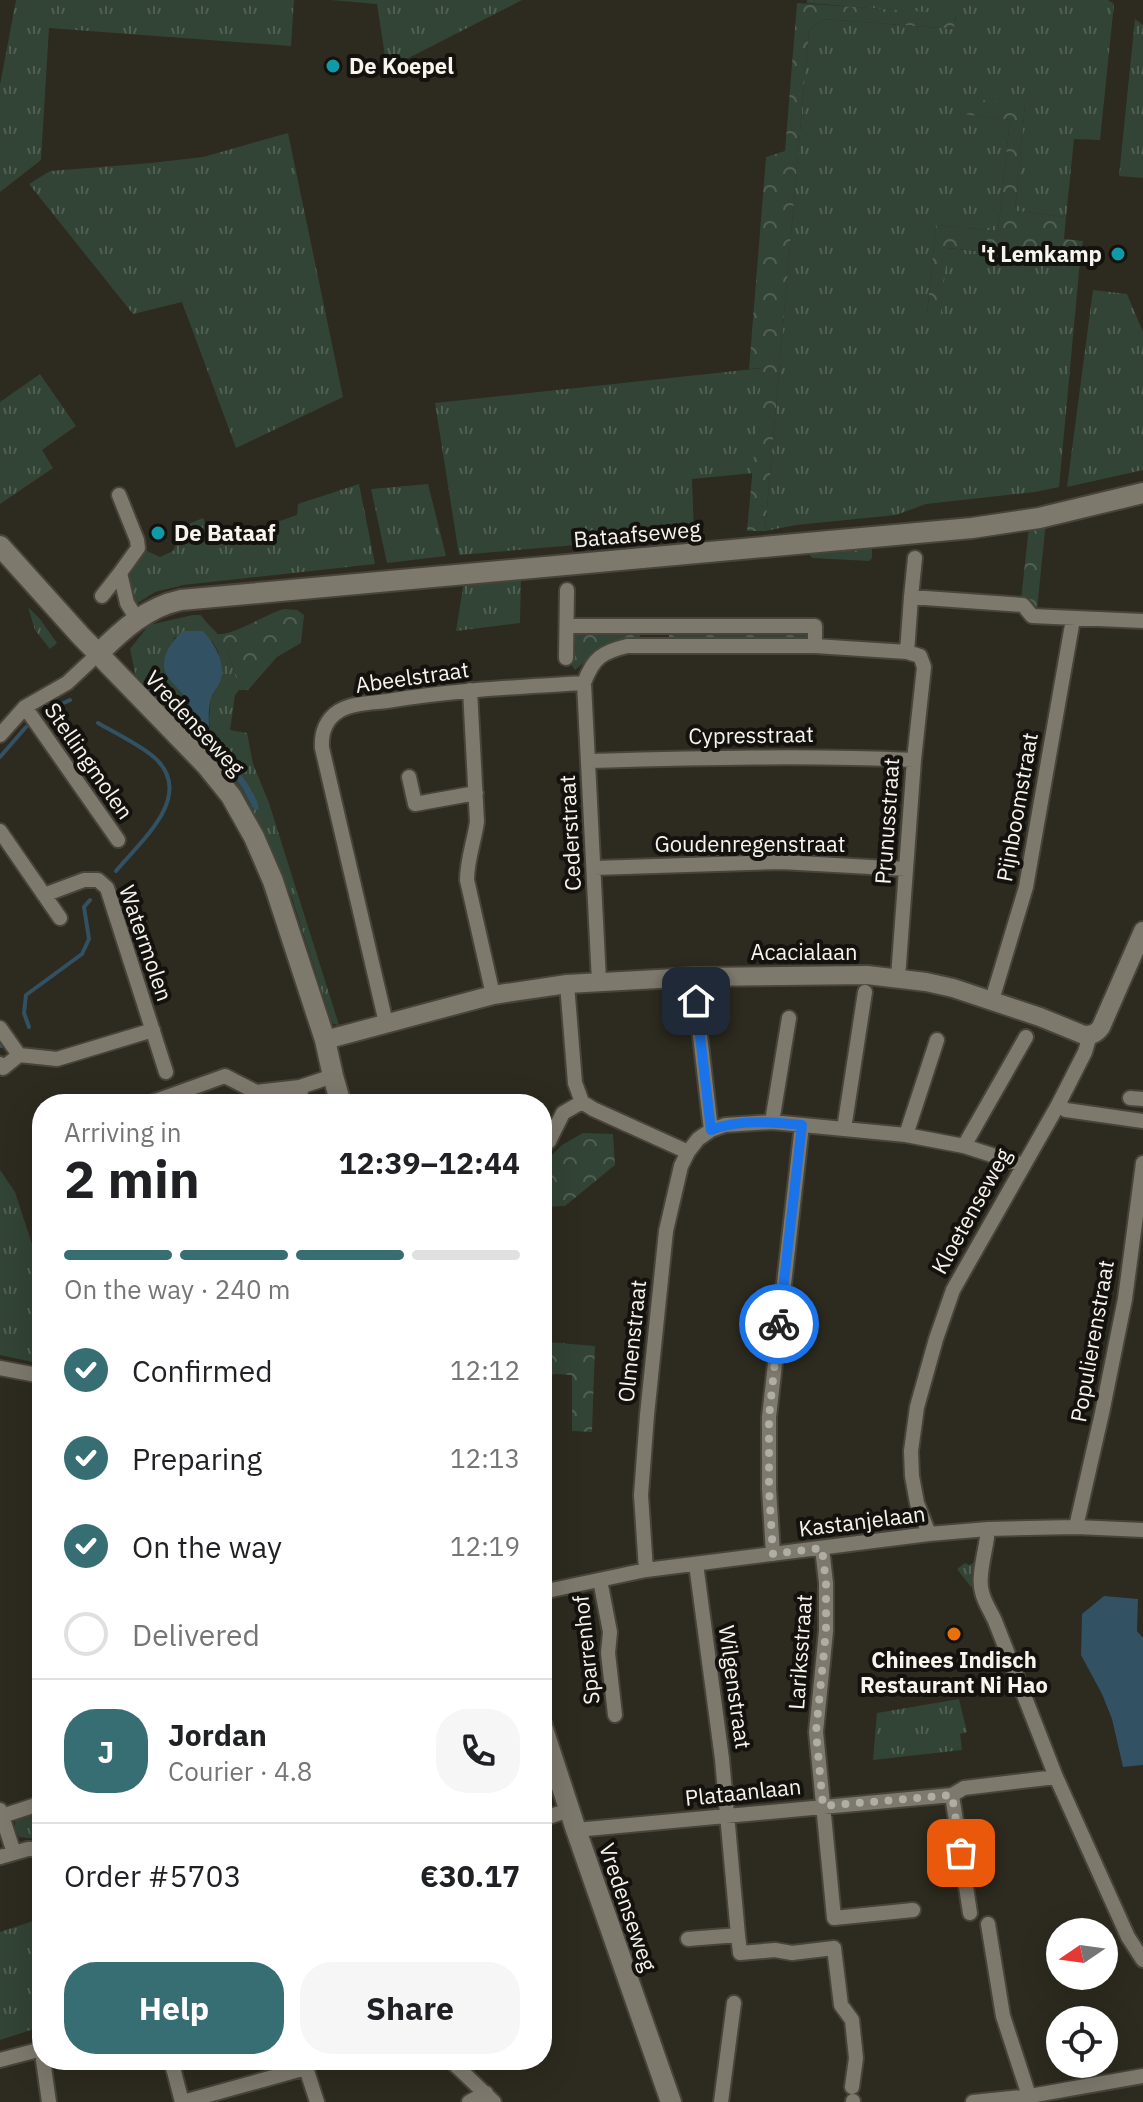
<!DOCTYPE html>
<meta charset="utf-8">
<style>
body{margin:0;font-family:"IBM Plex Sans",sans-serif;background:#f6f6f6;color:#202124;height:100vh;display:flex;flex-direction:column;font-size:30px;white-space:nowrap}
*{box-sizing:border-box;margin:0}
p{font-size:26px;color:#757577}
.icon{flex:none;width:44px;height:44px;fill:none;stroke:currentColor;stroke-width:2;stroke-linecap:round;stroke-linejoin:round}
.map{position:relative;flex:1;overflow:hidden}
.side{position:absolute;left:32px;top:1094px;width:520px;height:976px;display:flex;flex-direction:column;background:#fff;border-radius:32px;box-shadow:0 8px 32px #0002}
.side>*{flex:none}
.needle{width:52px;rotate:257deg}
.buttons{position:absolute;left:1046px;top:1918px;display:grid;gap:16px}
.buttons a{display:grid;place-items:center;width:72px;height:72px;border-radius:50%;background:#fff;box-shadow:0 8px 32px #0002;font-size:40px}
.pin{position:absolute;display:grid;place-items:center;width:68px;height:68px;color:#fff;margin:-34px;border-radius:16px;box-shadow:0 4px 12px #0006}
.courier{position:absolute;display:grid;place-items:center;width:80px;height:80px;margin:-40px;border:6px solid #1a73e8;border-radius:50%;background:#fff;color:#222;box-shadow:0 2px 10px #0007}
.overview em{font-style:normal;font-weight:800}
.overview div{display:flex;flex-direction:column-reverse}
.overview{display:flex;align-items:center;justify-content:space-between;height:136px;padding:0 32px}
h1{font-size:52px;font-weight:800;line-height:60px}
.bar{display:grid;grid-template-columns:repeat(4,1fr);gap:12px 8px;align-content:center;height:96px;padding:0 32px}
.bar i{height:10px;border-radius:6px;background:#e0e0e0}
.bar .on{background:#366e74}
.bar p{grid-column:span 4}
.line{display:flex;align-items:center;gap:20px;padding:0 32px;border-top:2px solid #e0e0e0}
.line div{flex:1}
.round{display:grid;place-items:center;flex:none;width:84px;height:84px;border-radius:32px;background:#f6f6f6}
ol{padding:0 32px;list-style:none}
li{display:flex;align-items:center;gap:24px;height:88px}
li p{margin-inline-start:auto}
li .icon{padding:8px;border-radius:50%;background:#366e74;color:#fff;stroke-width:4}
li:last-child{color:#757577}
li i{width:44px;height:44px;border:4px solid #e0e0e0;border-radius:50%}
.button{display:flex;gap:16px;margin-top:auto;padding:16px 32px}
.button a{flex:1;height:92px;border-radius:32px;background:#366e74;color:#fff;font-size:32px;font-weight:800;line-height:92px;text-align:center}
.button a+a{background:#f6f6f6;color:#202124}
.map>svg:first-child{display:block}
</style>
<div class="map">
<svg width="1143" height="2102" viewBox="0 0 1143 2102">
<defs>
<pattern id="grass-tufts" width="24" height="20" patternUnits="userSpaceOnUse" patternTransform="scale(2)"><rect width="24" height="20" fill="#324435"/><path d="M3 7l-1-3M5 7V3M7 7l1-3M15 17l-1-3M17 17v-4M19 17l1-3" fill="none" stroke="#506053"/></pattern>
<pattern id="forest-crowns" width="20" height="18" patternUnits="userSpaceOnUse" patternTransform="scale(2)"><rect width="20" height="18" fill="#324435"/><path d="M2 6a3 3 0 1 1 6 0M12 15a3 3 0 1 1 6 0" fill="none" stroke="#506053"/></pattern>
</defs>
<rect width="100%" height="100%" fill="#2d2a1f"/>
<!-- grass -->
<path fill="url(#grass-tufts)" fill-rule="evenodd" d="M16,0H294L291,46L49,28L41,160L0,192V85Z
M331,0H522L387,69L377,4Z
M807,0H1108L1114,4L1100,140L1074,139L1066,217L1015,211L1025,105L964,114L1010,120L998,231L936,225L927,315H940L947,248L1080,261L1059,487L1035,492L926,504L896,515L796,525L765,531L809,30L823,19L954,29L956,15L807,3Z
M1135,19L1143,25V178L1119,176Z
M288,133L343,397L236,448L182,302L133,314L29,184L50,171L151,163L203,157Z
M1093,290L1127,294L1143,332V470L1067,487Z
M763,368L754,473L692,479L694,535L459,555L435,403Z
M40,374L76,426L42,450L53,468L0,504V402Z
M359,484L375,564L183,585L155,592L133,606L125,575L143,549L160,557L173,551L181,533L179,528L203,518L214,544L297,515L298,504Z
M428,484L446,556L387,563L371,489Z
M521,576L520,623L456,631L464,581Z
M28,607L40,619L57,643L50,649L35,630Z
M193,615H201C207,625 218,632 222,640C230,655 236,674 239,690L235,695L230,730L247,733L253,764L269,803L339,1025L333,1024L331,1020L292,898L261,826L137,683L130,649L149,625ZM175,637L212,641L218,651L221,664L220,682L211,698L209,719L211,739L220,752L231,763L253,792L251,806L247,794L237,779L212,754L194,723L186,698L164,663Z
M0,1170L15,1192L42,1275V1364L0,1355Z
M975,1562L978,1563L975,1587H971L957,1569L965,1563L969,1565Z
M959,1699L967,1732L960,1734L962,1750L873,1760L877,1713Z
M42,1811V1840L19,1837L15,1829V1820Z
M42,1918V1983L37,2028L0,2040V1932Z"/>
<!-- forest -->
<path fill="url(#forest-crowns)" d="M797,3L956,14L954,29L823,19L809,30L765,531H747L762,368L749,369L766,157L785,151Z
M964,98L1025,105L1015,211L1066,217L1064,239L1083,241L1080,261L948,248L940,316L927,315L936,225L998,231L1010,120L963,114Z
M1046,522L1037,609L1025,597L1021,600L1029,526Z
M872,544V558L869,561L813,558L810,556L809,550Z
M284,609L297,610L304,615L301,643L277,657L248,690H239C235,672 229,648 217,634C234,636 265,614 284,609Z
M669,630L808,631L810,638L807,639H669Z
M640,631V638L616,641L605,645L575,670L571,664L573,632Z
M583,1133L613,1134L615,1165L565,1206L542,1207V1165L562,1145Z
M547,1342L595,1346L592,1432L572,1431V1375L557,1374L542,1376V1343Z"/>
<!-- water -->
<path fill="#325162" d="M183,631H203C215,644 227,664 220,682C218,688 212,693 211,699C208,709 208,726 211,736C214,747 222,754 229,761C241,774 256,792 259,809L255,810C248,802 246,791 239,783C227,765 209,754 199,734C193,723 193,710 186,699C179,687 162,678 164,662C165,650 175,638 183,631Z
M1104,1596L1138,1599L1137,1631L1143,1638V1765L1123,1767L1112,1719L1102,1694L1081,1655L1082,1614Z"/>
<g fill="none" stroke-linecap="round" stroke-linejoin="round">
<!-- stream -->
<path stroke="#325162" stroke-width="4" d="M44,712L70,700
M98,723C115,733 145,747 157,760C194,797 140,842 116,871
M0,757L26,727
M29,1027L24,1013L26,995L82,954L89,939L84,907L90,900
M0,1045L1,1046"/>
<!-- minor casing -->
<g stroke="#48443b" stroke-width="18">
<path id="minor" d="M119,495L137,540L138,548L120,573L127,603L137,619
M102,596L120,573
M911,597L915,558
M567,626H815V646
M907,652L911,597L1023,605L1032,616L1143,621
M566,658L567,590
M584,683L599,981
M470,690L477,822C474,842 467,860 467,880L493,995
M25,707L118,840
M0,735L25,707L67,683L98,654
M589,761C698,758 805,755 914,760
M409,777L415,804L476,793
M0,831L60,918
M594,868L781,862L906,869
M44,895L84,880H98L107,888L166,1072
M567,984L575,1083L582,1102L593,1109L688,1152
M992,1000L1026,887L1073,619
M696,1001L711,1130
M386,1023L322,748C321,733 326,719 339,711C353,703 372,703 387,701C453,690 518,687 584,683C593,658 602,652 627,646H815L907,652L920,656L924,667L914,760L898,978
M0,1028L19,1055
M19,1055L57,1059L153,1030
M0,1064L3,1068L19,1055
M300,1087L302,1104
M1130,1098L1143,1099
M147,1104L225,1076L256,1092L300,1087L333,1076
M1058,1105L1066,1110L1143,1121
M772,1122L789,1018
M844,1129L865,992
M906,1135L937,1040
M964,1146L1026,1037
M542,1147L549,1141L563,1113L582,1102
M0,1368L42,1376
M1076,1527L1102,1413L1125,1299L1143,1163
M988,1529C987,1547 977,1576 982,1592C984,1602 991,1612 995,1621L1056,1777L1128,1937L1143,1960
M929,1534L917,1503L912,1476L911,1451L917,1407L936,1339L953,1290L1058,1105L1085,1052L1090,1035
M822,1548L826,1583V1631L816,1732L834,1918L913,1910
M773,1554L769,1489V1417L802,1125
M646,1570L641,1495L647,1415L666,1231L681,1166L688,1152L698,1139L711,1130L725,1125L772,1122L906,1135L964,1146L1023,1165
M600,1580L610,1632L608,1653L615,1715
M542,1592L646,1570L929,1534L988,1529L1076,1527L1143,1530
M952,1795L970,1913
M0,1810L14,1853
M2,1816L42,1803
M542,1819L569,1810
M576,1830L952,1795L964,1788L1056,1777
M0,1857L28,1849H42
M988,1924L1003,2016L1031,2102
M738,1935L740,1953L775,1950L792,1953L834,1948L841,2005L852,2020L856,2058L852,2087
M688,1939L738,1935L722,1759L696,1564
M0,2060L42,2049
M43,2060L49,2102
M171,2060L182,2102
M450,2060L494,2102
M306,2068L317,2102
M853,2101V2102
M183,2102L306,2068V2060
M469,2102L486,2093
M721,2102L734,2003
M973,2102L1030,2096L1143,2076"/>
</g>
<!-- tertiary casing -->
<g stroke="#48443b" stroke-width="22">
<path id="tertiary" d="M325,1040L493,995L567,984L694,977L867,975L926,982L953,988L1040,1017L1084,1035C1092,1035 1096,1034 1101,1027L1143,931"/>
</g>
<!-- secondary casing -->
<g stroke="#48443b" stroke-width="24">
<path id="secondary" d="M0,546L80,635L206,765L231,796L254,837L273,881L325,1040L333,1076L341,1104
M98,654C122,630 147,607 181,600L972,528L1039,518L1143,493
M542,1726L576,1830L671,2102"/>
</g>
<!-- minor -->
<use href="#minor" stroke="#7e796d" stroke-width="14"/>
<!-- tertiary -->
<use href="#tertiary" stroke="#7e796d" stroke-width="18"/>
<!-- secondary -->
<use href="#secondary" stroke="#7e796d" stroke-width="20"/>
</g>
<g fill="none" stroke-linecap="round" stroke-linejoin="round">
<!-- done -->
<path stroke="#b0ada5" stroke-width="8" stroke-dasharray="0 14.4" d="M779,1324L769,1417V1489L773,1554L822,1548L826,1583V1631L816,1732L823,1806L952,1795L961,1853"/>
<!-- route -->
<path stroke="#1a73e8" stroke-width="10" d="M696,1001L711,1130C739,1119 772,1122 802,1125L779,1324"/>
</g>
<!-- markers -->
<g fill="#0f9aa8" stroke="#14120e" stroke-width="3">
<circle cx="333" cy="66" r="8"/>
<circle cx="1118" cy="254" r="8"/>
<circle cx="158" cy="533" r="8"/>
</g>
<circle fill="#e8710a" stroke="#14120e" stroke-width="3" cx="954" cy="1634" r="8"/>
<g text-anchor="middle" stroke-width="8" stroke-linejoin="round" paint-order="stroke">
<!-- poi labels -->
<g font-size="22" font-weight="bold" fill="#f7f4ed" stroke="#14120e" text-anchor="start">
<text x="349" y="74">De Koepel</text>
<text x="1102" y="262" text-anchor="end">'t Lemkamp</text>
<text x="174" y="541">De Bataaf</text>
<text x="954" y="1668" text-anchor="middle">Chinees Indisch<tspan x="954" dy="25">Restaurant Ni Hao</tspan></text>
</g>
<!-- street labels -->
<g font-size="22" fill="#f7f4ed" stroke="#14120e">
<text transform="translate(637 534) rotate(-5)" y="8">Bataafseweg</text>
<text transform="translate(412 677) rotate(-8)" y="8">Abeelstraat</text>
<text transform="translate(195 723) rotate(47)" y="8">Vredenseweg</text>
<text transform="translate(751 735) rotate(-1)" y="8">Cypresstraat</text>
<text transform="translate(89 761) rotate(55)" y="8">Stellingmolen</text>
<text transform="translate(1017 807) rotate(-80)" y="8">Pijnboomstraat</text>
<text transform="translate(887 821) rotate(-86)" y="8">Prunusstraat</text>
<text transform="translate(570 833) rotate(-93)" y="8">Cederstraat</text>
<text x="750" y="852">Goudenregenstraat</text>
<text transform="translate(146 943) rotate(71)" y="8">Watermolen</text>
<text x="804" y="960">Acacialaan</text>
<text transform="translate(971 1211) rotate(-61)" y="8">Kloetenseweg</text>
<text transform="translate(632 1341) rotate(-84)" y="8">Olmenstraat</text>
<text transform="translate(1092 1341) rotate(-80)" y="8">Populierenstraat</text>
<text transform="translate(862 1521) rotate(-7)" y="8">Kastanjelaan</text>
<text transform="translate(586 1650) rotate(-96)" y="8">Sparrenhof</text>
<text transform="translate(800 1652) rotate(-86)" y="8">Lariksstraat</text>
<text transform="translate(735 1687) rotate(82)" y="8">Wilgenstraat</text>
<text transform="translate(743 1792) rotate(-6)" y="8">Plataanlaan</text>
<text transform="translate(628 1907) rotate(71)" y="8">Vredenseweg</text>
</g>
</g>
</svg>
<div class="buttons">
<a><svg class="needle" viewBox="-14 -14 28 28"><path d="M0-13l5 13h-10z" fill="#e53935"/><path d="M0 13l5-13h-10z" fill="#757577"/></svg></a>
<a><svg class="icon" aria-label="locate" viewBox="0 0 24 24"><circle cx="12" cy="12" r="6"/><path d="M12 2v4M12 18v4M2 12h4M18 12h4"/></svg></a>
</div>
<div class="pin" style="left:961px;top:1853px;background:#ea580c"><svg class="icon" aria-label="bag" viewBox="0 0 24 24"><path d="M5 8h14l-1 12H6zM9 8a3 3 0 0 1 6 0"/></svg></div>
<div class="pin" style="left:696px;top:1001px;background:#1f2937"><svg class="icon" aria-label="home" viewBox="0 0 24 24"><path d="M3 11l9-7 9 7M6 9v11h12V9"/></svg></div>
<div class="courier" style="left:779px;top:1324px"><svg class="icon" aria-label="bike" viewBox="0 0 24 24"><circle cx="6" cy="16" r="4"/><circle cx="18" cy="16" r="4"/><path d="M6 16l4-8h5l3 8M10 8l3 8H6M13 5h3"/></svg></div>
<section class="side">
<div class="overview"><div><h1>2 min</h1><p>Arriving in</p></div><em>12:39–12:44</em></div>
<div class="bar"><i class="on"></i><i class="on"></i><i class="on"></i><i></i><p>On the way · 240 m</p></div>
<ol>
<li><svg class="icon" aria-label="check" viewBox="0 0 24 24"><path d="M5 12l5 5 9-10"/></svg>Confirmed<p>12:12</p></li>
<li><svg class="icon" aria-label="check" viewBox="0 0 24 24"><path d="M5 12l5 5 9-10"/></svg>Preparing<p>12:13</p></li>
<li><svg class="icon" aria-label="check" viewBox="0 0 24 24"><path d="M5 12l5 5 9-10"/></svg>On the way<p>12:19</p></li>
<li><i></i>Delivered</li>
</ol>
<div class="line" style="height:144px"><b class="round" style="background:#366e74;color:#fff">J</b><div><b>Jordan</b><p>Courier · 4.8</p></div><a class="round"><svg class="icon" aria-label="phone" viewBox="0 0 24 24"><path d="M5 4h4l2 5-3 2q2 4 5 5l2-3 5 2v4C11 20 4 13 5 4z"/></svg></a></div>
<div class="line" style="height:104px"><div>Order #5703</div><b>€30.17</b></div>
<div class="button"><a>Help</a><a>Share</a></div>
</section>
</div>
